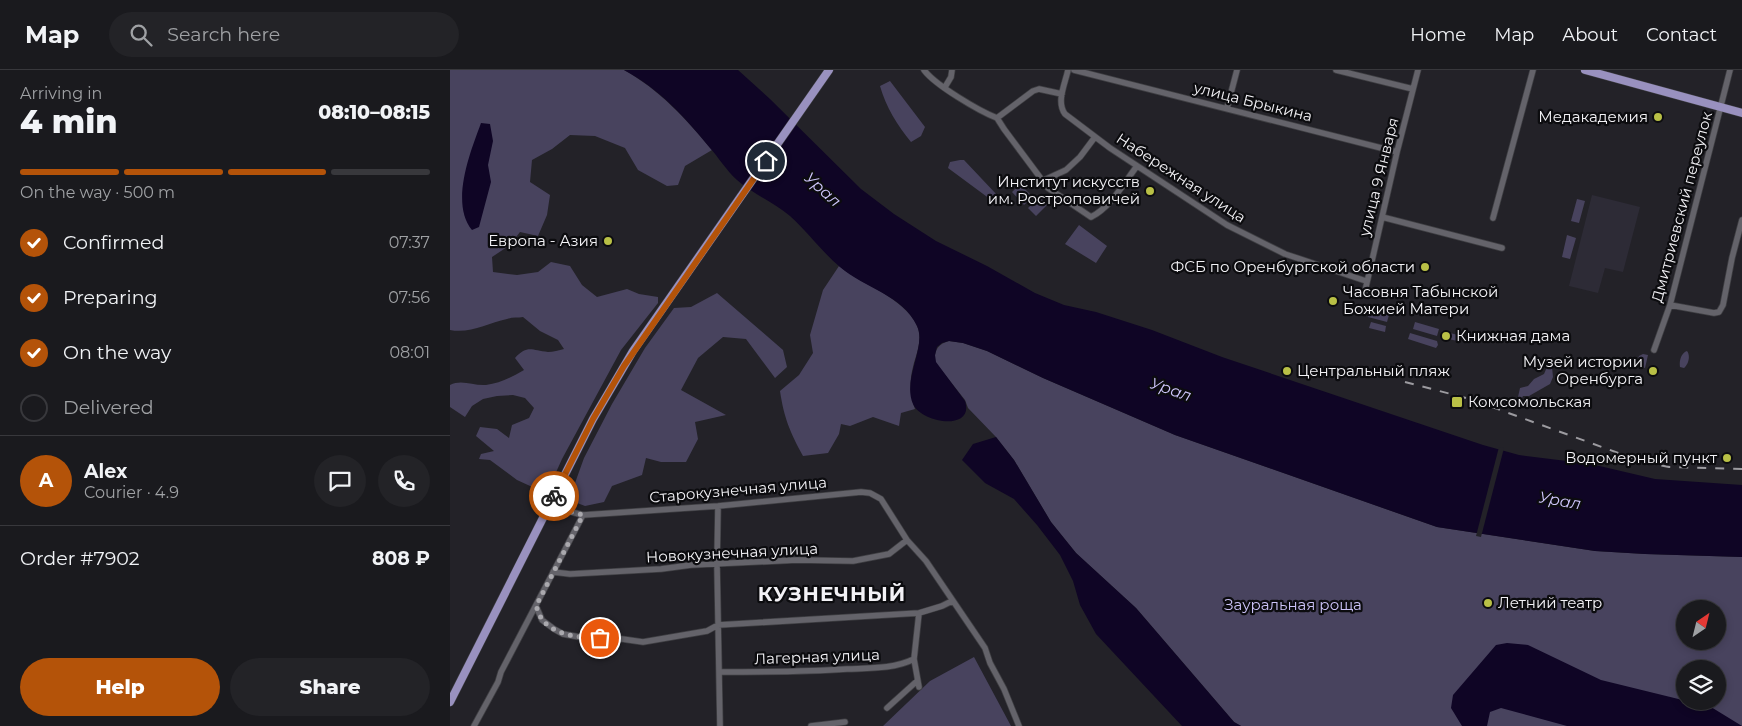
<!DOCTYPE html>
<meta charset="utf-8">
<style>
body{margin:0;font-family:Montserrat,sans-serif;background:#232327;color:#f1f3f6;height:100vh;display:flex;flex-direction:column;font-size:19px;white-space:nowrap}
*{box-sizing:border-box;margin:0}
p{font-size:16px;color:#9fa1a4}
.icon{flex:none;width:28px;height:28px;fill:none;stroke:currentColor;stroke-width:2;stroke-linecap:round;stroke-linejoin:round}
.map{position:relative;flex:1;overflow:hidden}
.drawer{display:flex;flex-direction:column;background:#1a1a1e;width:450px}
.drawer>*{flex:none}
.needle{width:32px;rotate:35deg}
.buttons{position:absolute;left:1226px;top:530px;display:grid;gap:10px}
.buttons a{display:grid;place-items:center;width:50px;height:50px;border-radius:50%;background:#1a1a1e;box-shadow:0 2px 8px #0003,0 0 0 1px #38383c;font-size:25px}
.pin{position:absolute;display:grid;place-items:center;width:42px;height:42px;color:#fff;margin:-21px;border:2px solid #fff;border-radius:50%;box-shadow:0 1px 5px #0007}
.courier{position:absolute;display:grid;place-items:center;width:50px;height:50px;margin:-25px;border:4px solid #b45309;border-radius:50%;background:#fff;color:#222;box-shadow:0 1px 6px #0007}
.overview em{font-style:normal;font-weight:800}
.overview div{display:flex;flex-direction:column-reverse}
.overview{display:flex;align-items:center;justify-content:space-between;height:85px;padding:0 20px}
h1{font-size:32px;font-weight:800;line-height:38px}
.bar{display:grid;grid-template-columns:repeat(4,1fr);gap:8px 5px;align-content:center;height:60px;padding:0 20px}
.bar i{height:6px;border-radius:4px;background:#38383c}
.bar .on{background:#b45309}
.bar p{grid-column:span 4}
.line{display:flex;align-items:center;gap:12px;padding:0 20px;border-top:1px solid #38383c}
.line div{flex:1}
.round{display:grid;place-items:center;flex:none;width:52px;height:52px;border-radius:26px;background:#232327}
ol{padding:0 20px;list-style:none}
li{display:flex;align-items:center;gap:15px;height:55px}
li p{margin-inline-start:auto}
li .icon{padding:5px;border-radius:50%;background:#b45309;color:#fff;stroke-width:4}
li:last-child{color:#9fa1a4}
li i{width:28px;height:28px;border:2px solid #38383c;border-radius:50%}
.primary-button{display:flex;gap:10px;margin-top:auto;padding:10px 20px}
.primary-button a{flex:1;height:58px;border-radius:30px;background:#b45309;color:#fff;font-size:20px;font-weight:800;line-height:58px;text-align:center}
.primary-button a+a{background:#232327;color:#f1f3f6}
header{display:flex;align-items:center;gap:30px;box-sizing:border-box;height:70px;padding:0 25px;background:#1a1a1e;border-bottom:1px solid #38383c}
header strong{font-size:24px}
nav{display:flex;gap:28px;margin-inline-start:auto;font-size:18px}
.search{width:350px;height:45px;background:#232327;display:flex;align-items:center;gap:12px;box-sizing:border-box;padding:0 18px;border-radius:28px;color:#9fa1a4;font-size:19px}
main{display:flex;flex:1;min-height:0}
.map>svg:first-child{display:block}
</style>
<header>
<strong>Map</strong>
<div class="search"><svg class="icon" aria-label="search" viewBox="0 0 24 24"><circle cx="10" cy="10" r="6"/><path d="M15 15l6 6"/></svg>Search here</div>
<nav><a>Home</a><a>Map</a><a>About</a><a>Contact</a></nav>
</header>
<main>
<section class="drawer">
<div class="overview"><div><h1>4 min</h1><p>Arriving in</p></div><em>08:10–08:15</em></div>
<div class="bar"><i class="on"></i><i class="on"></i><i class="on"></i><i></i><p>On the way · 500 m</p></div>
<ol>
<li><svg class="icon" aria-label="check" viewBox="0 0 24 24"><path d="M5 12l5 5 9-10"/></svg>Confirmed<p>07:37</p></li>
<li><svg class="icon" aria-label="check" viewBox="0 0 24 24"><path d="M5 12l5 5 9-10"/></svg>Preparing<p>07:56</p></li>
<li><svg class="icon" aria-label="check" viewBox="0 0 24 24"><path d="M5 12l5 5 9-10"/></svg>On the way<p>08:01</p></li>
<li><i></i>Delivered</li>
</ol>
<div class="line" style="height:90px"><b class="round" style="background:#b45309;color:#fff">A</b><div><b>Alex</b><p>Courier · 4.9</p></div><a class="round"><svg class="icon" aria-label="chat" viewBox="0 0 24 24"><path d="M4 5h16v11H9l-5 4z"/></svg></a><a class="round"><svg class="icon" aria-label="phone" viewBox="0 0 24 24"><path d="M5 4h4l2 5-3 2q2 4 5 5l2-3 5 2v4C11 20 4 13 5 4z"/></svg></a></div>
<div class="line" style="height:65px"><div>Order #7902</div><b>808 ₽</b></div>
<div class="primary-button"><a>Help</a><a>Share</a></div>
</section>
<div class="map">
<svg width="1292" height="656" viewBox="0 0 1292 656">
<rect width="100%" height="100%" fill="#232228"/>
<!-- built -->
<path fill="#2d2b36" d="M1142,125L1190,137L1173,202L1155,198L1148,223L1119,216Z"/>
<!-- green -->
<path fill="#48435e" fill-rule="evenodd" d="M0,0H174C210,20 236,49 262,80L235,96L228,115L217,116L188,100L175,78L145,66L120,65L102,79L82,90L80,112L100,125L97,145L88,166L70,162L60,175L42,187L43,202L67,205L88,202L101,192L120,196L132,215L147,227L177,219L189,224L208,227V233L171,280L112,389L99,418L91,421L67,410L40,390L29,389L31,384L44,381L26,366L30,357L47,359L59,368L62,355L79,348L84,338L75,328L63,325L47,326L33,329L22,336L15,347L0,337V315C12,309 23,316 36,315C50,313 62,307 74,300L65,288C78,274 82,281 98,282C103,282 109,280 114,279L108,270L90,261L73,247C68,248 62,247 57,249C38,253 20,264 0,260Z
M440,11L475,57L471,66L461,72C447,55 436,37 430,16Z
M510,90H514L548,126L544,132L498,98L500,92Z
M570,114L583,127L574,135L562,122Z
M591,126L598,134L586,146L578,138Z
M1127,129L1135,131L1129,153L1121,151Z
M629,155L657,176L646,193L615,174Z
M1117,165L1126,168L1120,189L1112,187Z
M389,196C408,212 432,219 450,235C457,241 464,248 467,256C473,269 466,285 463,297C459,312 460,326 465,339L451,343L449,356L423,347L400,356L391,354L389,364L378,383L353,386C340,362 334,348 330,321L349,305L363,283L360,265L373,220Z
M267,223L333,280L337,297L325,308L296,269L273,267L248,288L231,320L276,345L245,352L248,369L236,392H211L196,388L192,405L162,416L154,432L135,436L114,428L125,413L134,388L162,334L195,278L224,238L241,237Z
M919,239L939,245L937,252L918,247Z
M921,252L936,256L935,262L919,258Z
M965,252L989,259L987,266L963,259Z
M992,261L1008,265L1007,271L991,267Z
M960,263L987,271L988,275L986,278L958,269Z
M499,271L513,273L537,281L593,308L725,365L987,457L1145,481L1195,484L1292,487V656H791L784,652L686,538L626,483L601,452L564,390L546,367L518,338L515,330L485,292C484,280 488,274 499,271ZM1235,539H1268V571H1235ZM1235,599H1268V631H1235Z
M1237,281C1241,286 1238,295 1234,298L1230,297C1229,291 1231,283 1237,281Z
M1193,284L1198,285L1195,298L1186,295L1189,286Z
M1100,286L1101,287L1103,307L1100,314L1079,326H1073L1072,328L1068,327L1070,318L1078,316L1084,309L1094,304L1097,297Z
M524,587L561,656H433L480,611Z"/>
<!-- water -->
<path fill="#0f0525" d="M174,0H288L320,29L411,119L444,144L486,171L537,196L585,223L614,235L646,242L702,260L772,287L1033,375L1069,385L1141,394L1205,409L1292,415V487L1195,484L1145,481L987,457L725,365L593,308L537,281L513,273L499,271L492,273L487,277L485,285L486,292L515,331C525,361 472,354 463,334C452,309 477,276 467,256C453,225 414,218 390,197C372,182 358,162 340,146C323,132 303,124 287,110C276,100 269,88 260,78C235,47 209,19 174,0Z
M31,53L40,54L43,71L38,95L41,112L29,157L22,160C0,133 20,83 31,53Z
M546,367L564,390L601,452L626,483L686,538L784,652L791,656H732L646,564L630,535L623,511L610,485L587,455L564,429L535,413L512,390L523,374Z
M1057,573L1078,575L1151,610L1261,637L1292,656H1117L1051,638L1040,642L1037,656H1012L1001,638L1003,625L1046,575Z"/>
<!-- pier -->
<path fill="#232228" d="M1049,377L1054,378L1031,467L1026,466Z"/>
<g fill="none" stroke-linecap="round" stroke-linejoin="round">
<!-- minor casing -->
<g stroke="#3f3f43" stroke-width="7">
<path id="minor" d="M474,0C485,15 529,41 547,48L554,59L598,118L641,147C661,137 674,113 687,96
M618,0C615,14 606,32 615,44L660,78L777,155L835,184L916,211
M624,0L947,82
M886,0L963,19
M495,17L501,7L502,0
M777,38L787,0
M547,48L583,21L589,19L612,24
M592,111L616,100L630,87L645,67
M932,147L1052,178
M1043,148L1083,0
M915,221L947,82L968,0
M1220,235L1264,243L1269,242L1273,235L1282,188L1292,150
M1204,280L1220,235L1280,0
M99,436L133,445L268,436L411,422L420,423L431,429L457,470L476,491L535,578L540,593L554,619L569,656
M268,436L267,494L270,656
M103,502L120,504L211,499L241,495L347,490L403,491L439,484L457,470
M86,536L92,550L104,559L113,564L135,568H165L193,572L257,561L268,555L469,543L492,536L502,531
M469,543L464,589L469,617
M270,602C312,602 354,602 397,599C420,598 444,599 464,589
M437,638L467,611
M24,656L48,612L51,602L133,445
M361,656L395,652"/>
</g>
<!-- major casing -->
<g stroke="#3f3f43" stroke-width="9">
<path id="major" d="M1135,0L1292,43
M0,632L143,349L183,281L379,0"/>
</g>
<!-- minor -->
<use href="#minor" stroke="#64636a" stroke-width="5.5"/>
<!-- major -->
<use href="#major" stroke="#9991bf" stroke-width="8"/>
<!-- rail -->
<path stroke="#9c9ba0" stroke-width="2" stroke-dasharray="9 9" stroke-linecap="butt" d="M955,312L1020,329L1193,392L1219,397L1292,399"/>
</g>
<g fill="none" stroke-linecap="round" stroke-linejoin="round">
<!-- done -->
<path stroke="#aaa9ae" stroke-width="5" stroke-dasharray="0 9" d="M104,426L98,436L133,445L86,536C88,541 90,547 93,551C108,566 130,568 150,568"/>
<!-- route -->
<path stroke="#b45309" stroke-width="6" d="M104,426L143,349L174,296L316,91"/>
</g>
<!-- markers -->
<g fill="#b9c046" stroke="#0c0c0f" stroke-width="2">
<circle cx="1208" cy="47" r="5"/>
<circle cx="700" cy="121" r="5"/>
<circle cx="158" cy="171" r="5"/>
<circle cx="975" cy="197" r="5"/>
<circle cx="883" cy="231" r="5"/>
<circle cx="996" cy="266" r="5"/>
<circle cx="837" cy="301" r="5"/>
<circle cx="1203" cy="301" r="5"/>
<rect x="1001" y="326" width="12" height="12" rx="2.5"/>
<circle cx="1277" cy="388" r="5"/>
<circle cx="1038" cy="533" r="5"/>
</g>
<g text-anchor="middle" stroke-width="4.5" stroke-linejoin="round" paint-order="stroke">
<!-- street labels -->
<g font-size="15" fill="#f3f2f6" stroke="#0c0c0f">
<text transform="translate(803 32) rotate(14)" y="5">улица Брыкина</text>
<text transform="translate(929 107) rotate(-76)" y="5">улица 9 Января</text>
<text transform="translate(731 108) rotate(33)" y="5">Набережная улица</text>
<text transform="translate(1232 137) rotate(-75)" y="5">Дмитриевский переулок</text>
<text transform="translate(288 420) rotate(-5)" y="5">Старокузнечная улица</text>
<text transform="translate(282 483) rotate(-3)" y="5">Новокузнечная улица</text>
<text transform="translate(367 587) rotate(-2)" y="5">Лагерная улица</text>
</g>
<!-- poi labels -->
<g font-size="15" fill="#f3f2f6" stroke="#0c0c0f" text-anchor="end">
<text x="1198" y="52">Медакадемия</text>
<text x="690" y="117">Институт искусств<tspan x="690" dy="17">им. Ростроповичей</tspan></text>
<text x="148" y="176">Европа - Азия</text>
<text x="965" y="202">ФСБ по Оренбургской области</text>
<text x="893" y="227" text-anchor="start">Часовня Табынской<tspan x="893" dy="17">Божией Матери</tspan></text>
<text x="1006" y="271" text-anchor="start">Книжная дама</text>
<text x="1193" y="297">Музей истории<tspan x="1193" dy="17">Оренбурга</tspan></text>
<text x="847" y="306" text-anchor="start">Центральный пляж</text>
<text x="1018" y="337" text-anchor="start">Комсомольская</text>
<text x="1267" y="393">Водомерный пункт</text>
<text x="1048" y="538" text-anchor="start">Летний театр</text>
</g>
<!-- park labels -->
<g font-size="15" fill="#ccc3f8" stroke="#0c0c0f">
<text x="843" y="540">Зауральная роща</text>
</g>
<!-- water labels -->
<g font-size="16" font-style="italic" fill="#d0c7fd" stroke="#0c0c0f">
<text transform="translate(373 119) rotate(42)" y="6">Урал</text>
<text transform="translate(721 319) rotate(19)" y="6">Урал</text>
<text transform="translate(1110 430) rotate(10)" y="6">Урал</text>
</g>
<!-- district labels -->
<g font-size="20" font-weight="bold" letter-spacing="1" fill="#f3f2f6" stroke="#0c0c0f">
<text x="382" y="531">КУЗНЕЧНЫЙ</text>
</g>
</g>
</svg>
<div class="buttons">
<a><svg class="needle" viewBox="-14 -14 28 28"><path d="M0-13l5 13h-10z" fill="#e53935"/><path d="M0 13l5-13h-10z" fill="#9fa1a4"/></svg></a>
<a><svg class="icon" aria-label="layers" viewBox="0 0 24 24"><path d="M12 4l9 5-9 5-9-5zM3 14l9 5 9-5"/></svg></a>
</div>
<div class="pin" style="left:150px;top:568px;background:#ea580c"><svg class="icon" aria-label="bag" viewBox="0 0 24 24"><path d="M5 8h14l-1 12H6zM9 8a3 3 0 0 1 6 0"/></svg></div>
<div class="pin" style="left:316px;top:91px;background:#1f2937"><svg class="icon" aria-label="home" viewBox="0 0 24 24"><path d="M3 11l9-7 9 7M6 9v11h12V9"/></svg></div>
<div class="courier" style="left:104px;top:426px"><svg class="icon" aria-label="bike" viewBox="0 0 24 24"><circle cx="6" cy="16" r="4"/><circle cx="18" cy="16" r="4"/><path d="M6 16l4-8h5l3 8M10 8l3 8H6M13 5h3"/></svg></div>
</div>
</main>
